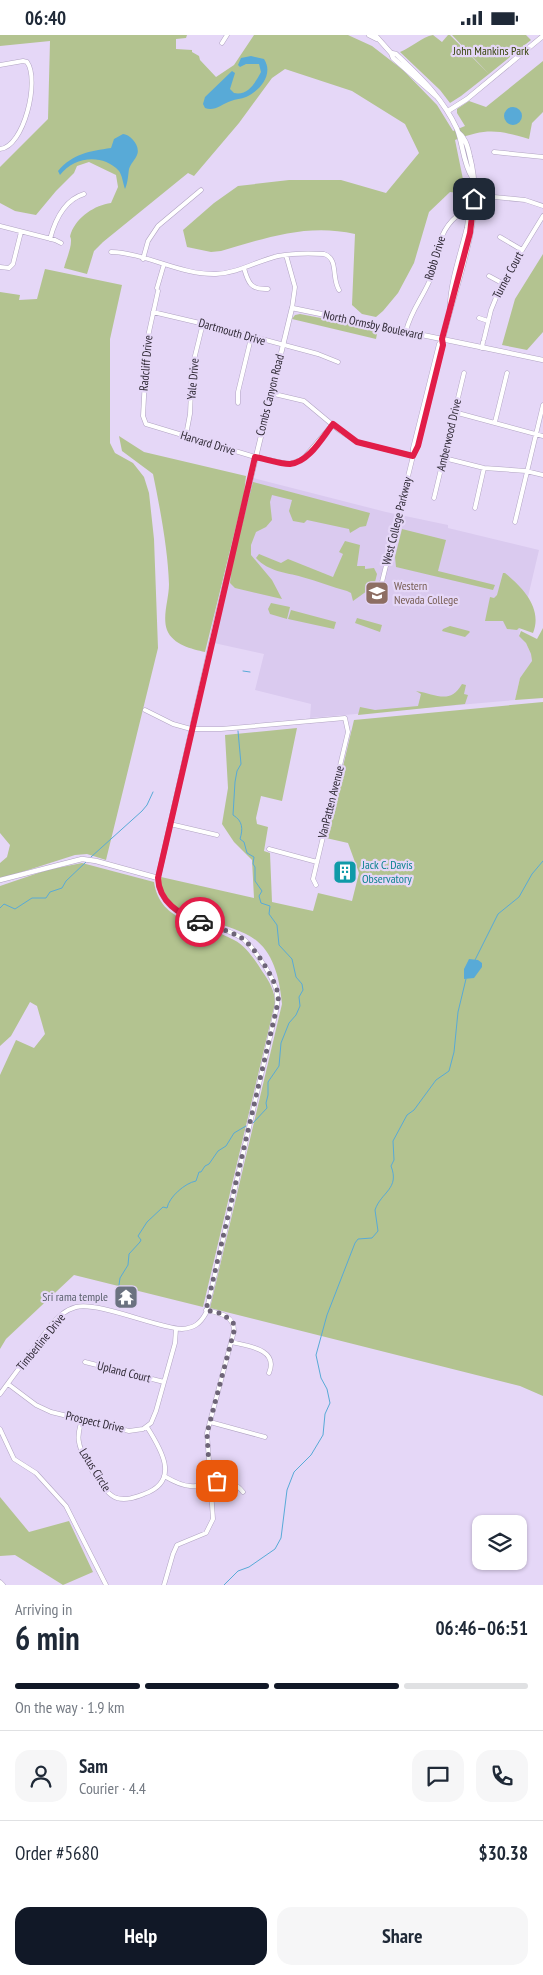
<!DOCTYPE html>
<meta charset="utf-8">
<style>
body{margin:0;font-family:"PT Sans Narrow",sans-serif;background:#f6f6f7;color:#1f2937;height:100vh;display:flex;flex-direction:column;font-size:19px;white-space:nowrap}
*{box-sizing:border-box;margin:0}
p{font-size:16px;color:#747a83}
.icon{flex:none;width:28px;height:28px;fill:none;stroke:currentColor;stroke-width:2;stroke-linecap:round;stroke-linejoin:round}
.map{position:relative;height:1550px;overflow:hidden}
.panel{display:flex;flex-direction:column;background:#fff;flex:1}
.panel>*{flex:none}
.fabs{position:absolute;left:472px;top:1480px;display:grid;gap:10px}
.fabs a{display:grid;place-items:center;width:55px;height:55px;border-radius:10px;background:#fff;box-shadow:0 1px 4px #0004;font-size:25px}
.pin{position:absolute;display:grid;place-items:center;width:42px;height:42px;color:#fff;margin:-21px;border-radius:10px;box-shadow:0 2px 8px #0006}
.courier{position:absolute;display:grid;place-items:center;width:50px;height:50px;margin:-25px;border:4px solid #e11d48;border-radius:50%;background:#fff;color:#222;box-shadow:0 1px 6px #0007}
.headline em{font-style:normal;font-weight:600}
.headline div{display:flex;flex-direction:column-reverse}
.headline{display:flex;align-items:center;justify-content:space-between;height:85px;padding:0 15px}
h1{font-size:32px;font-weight:600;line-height:38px}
.bar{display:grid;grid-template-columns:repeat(4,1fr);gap:8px 5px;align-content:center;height:60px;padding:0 15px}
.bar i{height:6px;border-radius:4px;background:#e0e1e3}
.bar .on{background:#111827}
.bar p{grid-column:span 4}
.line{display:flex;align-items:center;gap:12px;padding:0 15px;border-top:1px solid #e0e1e3}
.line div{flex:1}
.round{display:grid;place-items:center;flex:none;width:52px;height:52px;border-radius:15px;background:#f6f6f7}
.action{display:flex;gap:10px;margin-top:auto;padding:10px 15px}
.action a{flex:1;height:58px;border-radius:15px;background:#111827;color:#fff;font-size:20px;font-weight:600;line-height:58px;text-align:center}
.action a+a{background:#f6f6f7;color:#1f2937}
.status{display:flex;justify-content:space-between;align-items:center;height:35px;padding:0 25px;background:#fff;direction:ltr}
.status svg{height:14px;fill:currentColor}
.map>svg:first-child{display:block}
</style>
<div class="status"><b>06:40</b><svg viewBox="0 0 49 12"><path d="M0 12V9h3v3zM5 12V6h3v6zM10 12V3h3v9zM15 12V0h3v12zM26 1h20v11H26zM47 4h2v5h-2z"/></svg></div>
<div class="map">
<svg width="543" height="1550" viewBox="0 0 543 1550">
<rect width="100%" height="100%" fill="#e5d7f7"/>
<!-- built -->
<path fill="#dacaef" d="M253,443L386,477L448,490V493L539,515L519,600L526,608L531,619L532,627L520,643L515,665L310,683L311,669L255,655L264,619L214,608Z"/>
<!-- green -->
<path fill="#b3c390" d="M0,0H187L186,3L176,4V14L192,15V17L199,21L200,25L216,42L234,30L254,0H348L372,11L403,35L437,70L453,96L465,91L457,78V74L469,66L486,72L543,26V77L532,88L529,104C497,95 487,93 455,105L466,159L450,157L429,177L414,228L398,258L383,276L376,282L362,279L352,270L355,199C307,188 266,203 221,216L211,217L187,212L183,195L214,168L238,151L289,145H341L386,158L419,118L405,89L352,56L285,34L272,43L239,88L194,141L188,138L103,207L94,216L87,239L64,233C66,225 71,214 71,206C71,200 69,204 71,198C77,182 95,170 111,168L118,152L116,140L89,127L77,131L74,138L56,156L36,180L15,176L0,168V132L48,84L50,6L0,11Z
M433,0L442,7L448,0H450L489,39L461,61L450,68L440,55L400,17C412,12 422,2 433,0Z
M526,0L531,5L489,39L452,0Z
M543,219V297L527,315L502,310L515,264Z
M45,234L122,250L110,304V408L115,418L133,428L144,442L149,458L154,504L158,613L106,825L87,819L75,820L0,844V828L7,822L10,810L0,798V257L20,260L19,265L37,264Z
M300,279L378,294L376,304L292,284L295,280Z
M119,401L144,417L246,441L244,459L205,617C192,614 173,610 167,595C162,581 169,564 169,549C168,515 160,473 153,439L122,416Z
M253,447L370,478L366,491L360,492L350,498L349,494L307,485L304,488L293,486L289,476L292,465L272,460L270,467L272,485L266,492L256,497L251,510V520L272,545L282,564L235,553L230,548L232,529Z
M402,494L446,505L438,536L495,550L493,555L396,532L395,522Z
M345,506L360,510L357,531H365V534L374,533L377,539L374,551L353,566L351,558L347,556C332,552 317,546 302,542C285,537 269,537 256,523L259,519L281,528L288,524L333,542L343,519L339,517Z
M503,538H505C522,552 543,573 533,598L519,593L517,595L507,594L503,586H485L490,562L494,563L497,560Z
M271,568L290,572L287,584L270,579L268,574Z
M291,575L336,587L334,594L288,584Z
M357,583L382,590L380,597L355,588Z
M450,591L469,596L470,597L465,602L442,596L443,594Z
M543,593V663L515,665L520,643L532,626L531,619L526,608L519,601L521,596L537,604Z
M462,649L466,650L464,659L468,660L465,669L358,680L360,672L375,675L418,671L421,659L416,656C436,659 450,670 462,649Z
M543,667V1361L520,1351L210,1273L282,969C280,947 275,921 257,906C232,886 183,887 165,861C161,855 161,848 161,842L254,863L252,825L234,807L222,789L228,753L225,700L297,693L282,766L261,761L256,783L257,789L268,792L264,816L270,818L272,867L313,876L318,858L352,866L359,838L348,808L326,803L354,685Z
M82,828L154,847C160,889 204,888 234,905C246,911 255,925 262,936C269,946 275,956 275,968L203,1272L74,1240L6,1304L0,1314V1040L16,1005L34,1013L45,999L37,971L30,967L11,1001L0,1011V851L47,835Z
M0,1462L29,1497L69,1486L93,1537L63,1550L15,1520L0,1521Z"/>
<!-- water -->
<path fill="#58aad7" d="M251,21L264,24C274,39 260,56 246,62C241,64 236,64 231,66C222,69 214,77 205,73L203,69L205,62L232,36L235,38L230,54L234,58C248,61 255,48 261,37L259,29H246L240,32L238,30L241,23Z
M504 81a9 9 0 1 1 18 0a9 9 0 1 1-18 0Z
M123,99C130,99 141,111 137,120C135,125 131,128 129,134C128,141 128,147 125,154C123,148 122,140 119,136C102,118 74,122 60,140L58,136C72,119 90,116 111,113L114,104Z
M469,924L478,925L482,928V932L474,943L464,944V934Z"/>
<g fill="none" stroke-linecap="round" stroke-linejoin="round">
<!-- stream -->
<path stroke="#58aad7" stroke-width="1" d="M243,636L250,637
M238,696L241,729L237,736L235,747L233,780C243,786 243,794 240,804L244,807L247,818L254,822L253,829L255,832V846L262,856L259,861L261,868L270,871L269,879L277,890L279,910L292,924L296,942L302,949L303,955L299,962L300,971L296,980L289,988L281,1008L279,1031L268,1047V1060L266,1068L267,1073L253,1088
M91,822L142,776L147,770L153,757
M0,873L4,869L15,874L32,863H46L50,857L62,853L66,846L86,827
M475,925L498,879L519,862L532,839L543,826
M119,1250L120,1243L128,1230L129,1219L140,1207L141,1205L138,1201L147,1187L163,1172L167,1173C169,1162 185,1148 196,1146L199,1137H201L205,1131L209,1129L218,1116L226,1111L234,1098L246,1091
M224,1550L238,1536L249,1532L275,1514L281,1503L287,1455L294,1437L311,1420L323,1400L325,1379L330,1368L327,1354L321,1343L316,1320L327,1280L355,1208L358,1204L372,1203L378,1196L375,1175C381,1157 400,1154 391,1131L394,1125L393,1106L407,1080L414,1075L436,1045L449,1036L454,1017L458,977L466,944"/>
<!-- minor casing -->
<g stroke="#b1a4c2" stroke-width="5">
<path id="minor" d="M222,8L227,0
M0,30L23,26L27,27C40,45 24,112 0,114
M494,117L543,122
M473,160L525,165L543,171
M0,191L55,205L61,208
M500,202L522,215
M50,204C55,185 64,165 84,159
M111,217C146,218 180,240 216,239C238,238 257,226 278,221C294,218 308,218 324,219C339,224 331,242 339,255
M286,220L295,252L292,273
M143,224L148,206L158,191L201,155
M0,232L9,233L13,229L21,197
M244,233C248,248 251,255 268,254
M489,241L502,248
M157,253L164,229
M158,256L147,306L143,381L146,389L255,422L289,429L303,424L333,389
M153,277L221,293L318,319L338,327
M479,283L488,286
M406,296C411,276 421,265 429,247C439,223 435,199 457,181
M484,304L491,275L502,248L543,181
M482,313L483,307
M270,358L304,366L340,396L357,407L413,421
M238,368V357L251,303
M454,377L543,401
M495,387L507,338
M186,400L190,379L192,333L203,288
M413,421V413L439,309L443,304
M444,423L484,433L526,436L543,440
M434,463L464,338
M475,473L484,433
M515,487L543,370
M381,551L413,421L418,411L443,310V304
M145,675L173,689L191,694H221L345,683L348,697L313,844L316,850
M170,789L217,800
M269,814L317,827
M231,1307C248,1311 279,1314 269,1338
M85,1327L164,1347
M8,1349L36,1370L51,1377L129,1396L143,1394L151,1388L156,1376L175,1308L176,1294
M0,1359L51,1290C58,1282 65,1275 76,1272C101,1267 154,1292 182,1294C194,1293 200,1289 206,1278L276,976C280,959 275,948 266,933C259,923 252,910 242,903C214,885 160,887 158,843
M82,1384C80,1392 77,1399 79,1407C81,1420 104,1460 117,1463C126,1466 136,1462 144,1459C181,1446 161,1414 147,1392
M210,1387L265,1402
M0,1394L14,1424L36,1438L66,1471L106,1550
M164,1441C171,1445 181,1451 190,1451C209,1453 229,1438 243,1457
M0,1547L3,1550
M164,1550L173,1519L177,1510L206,1498L213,1484L207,1398L234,1296C234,1280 219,1278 206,1275"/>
</g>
<!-- tertiary casing -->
<g stroke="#b1a4c2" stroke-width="5.5">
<path id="tertiary" d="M369,0L377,4
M375,0L391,18L396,19C420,42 443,63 457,94C463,109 463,128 472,142
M391,18L393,23L436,61
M448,76L467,64L543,1
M450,271C451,245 461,218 467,193C469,183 468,171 474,162
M443,304C456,245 486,183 470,122C468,113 466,104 459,98
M0,845L82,824L96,826L158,843L216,587L292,273L543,325"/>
</g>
<!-- minor -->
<use href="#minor" stroke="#fff" stroke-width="4"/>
<!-- tertiary -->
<use href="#tertiary" stroke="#fff" stroke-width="4.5"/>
</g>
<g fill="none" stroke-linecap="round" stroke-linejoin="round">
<!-- done -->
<path stroke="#6e6578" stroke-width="5" stroke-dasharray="0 9" d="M200,887C213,892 228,895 240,902C253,909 277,946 278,960C279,966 277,971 276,976L206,1275L223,1279L234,1289V1296L207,1398L210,1448L217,1446"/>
<!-- route -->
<path stroke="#e11d48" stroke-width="6" d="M200,887C179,879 159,867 158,843L255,422C266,424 279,429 290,429C309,427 322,403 333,389L357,407L413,421L418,411L443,310L442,304L470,198L474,164"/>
</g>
<!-- icons -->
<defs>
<g id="university-square" transform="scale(1.25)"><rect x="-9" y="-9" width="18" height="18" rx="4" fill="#8d6e63" stroke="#e5d7f7"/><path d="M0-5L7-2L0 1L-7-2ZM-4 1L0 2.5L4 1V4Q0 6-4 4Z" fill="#fff"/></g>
<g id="building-square" transform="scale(1.25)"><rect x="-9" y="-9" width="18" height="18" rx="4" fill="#0f9aa8" stroke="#e5d7f7"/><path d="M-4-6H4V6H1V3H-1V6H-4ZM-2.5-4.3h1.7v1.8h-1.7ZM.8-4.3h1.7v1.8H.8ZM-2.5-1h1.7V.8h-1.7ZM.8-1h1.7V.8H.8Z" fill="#fff"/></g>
<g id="temple-square" transform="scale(1.25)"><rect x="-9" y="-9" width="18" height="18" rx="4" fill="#6b7280" stroke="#e5d7f7"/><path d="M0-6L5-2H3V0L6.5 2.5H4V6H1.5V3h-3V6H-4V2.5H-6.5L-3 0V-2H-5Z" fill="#fff"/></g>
</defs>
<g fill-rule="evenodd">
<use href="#university-square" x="377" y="558"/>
<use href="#building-square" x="345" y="837"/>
<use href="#temple-square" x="126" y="1262"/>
</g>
<g text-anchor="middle" stroke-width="4.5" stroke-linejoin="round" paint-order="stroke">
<!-- park labels -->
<g font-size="12" fill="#39460d" stroke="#e5d7f7">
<text x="491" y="20">John Mankins Park</text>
</g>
<!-- street labels -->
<g font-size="12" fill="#2e2834" stroke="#e5d7f7">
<text transform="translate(435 223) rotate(-73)" y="4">Robb Drive</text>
<text transform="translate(508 240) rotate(-62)" y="4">Turner Court</text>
<text transform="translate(373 290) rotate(12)" y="4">North Ormsby Boulevard</text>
<text transform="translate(232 297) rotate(16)" y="4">Dartmouth Drive</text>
<text transform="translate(146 328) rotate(-85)" y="4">Radcliff Drive</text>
<text transform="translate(193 344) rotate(-85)" y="4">Yale Drive</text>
<text transform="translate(270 360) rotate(-76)" y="4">Combs Canyon Road</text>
<text transform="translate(449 400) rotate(-77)" y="4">Amberwood Drive</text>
<text transform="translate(208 408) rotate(17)" y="4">Harvard Drive</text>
<text transform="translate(397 486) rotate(-76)" y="4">West College Parkway</text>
<text transform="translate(331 767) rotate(-76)" y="4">VanPatten Avenue</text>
<text transform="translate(41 1307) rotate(-51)" y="4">Timberline Drive</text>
<text transform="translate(124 1337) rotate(14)" y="4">Upland Court</text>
<text transform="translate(95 1387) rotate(13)" y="4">Prospect Drive</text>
<text transform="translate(95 1435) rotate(58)" y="4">Lotus Circle</text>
</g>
<!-- education labels -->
<g font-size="12" fill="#785e54" stroke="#e5d7f7" text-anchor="start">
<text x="394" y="555">Western<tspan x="394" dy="14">Nevada College</tspan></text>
</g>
<!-- culture labels -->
<g font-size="12" fill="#0d838f" stroke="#e5d7f7" text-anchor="start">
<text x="362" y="834">Jack C. Davis<tspan x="362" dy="14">Observatory</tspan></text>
</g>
<!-- worship labels -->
<g font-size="12" fill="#5b616d" stroke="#e5d7f7" text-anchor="end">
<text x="108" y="1266">Sri rama temple</text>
</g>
</g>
</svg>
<div class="fabs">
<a><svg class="icon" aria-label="layers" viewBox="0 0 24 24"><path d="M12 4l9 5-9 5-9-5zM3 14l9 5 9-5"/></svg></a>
</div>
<div class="pin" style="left:217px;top:1446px;background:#ea580c"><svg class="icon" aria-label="bag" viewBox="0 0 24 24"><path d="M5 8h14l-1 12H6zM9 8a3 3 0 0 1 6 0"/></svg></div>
<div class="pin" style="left:474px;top:164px;background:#1f2937"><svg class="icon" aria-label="home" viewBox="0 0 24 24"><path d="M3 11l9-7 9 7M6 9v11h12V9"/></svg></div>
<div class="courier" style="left:200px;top:887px"><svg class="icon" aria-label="car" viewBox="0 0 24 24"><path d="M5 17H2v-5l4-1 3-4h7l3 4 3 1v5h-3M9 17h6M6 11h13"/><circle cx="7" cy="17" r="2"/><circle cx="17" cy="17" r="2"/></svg></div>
</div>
<section class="panel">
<div class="headline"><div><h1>6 min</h1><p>Arriving in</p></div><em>06:46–06:51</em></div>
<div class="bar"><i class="on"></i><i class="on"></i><i class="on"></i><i></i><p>On the way · 1.9 km</p></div>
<div class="line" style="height:90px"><a class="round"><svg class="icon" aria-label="person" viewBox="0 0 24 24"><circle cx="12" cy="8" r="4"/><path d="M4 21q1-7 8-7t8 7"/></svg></a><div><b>Sam</b><p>Courier · 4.4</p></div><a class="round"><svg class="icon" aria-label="chat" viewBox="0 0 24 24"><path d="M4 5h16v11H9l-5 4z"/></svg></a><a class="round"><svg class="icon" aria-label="phone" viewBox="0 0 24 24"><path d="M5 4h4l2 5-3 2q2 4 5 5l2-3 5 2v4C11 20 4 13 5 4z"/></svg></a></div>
<div class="line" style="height:65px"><div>Order #5680</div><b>$30.38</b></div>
<div class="action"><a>Help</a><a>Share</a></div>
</section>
